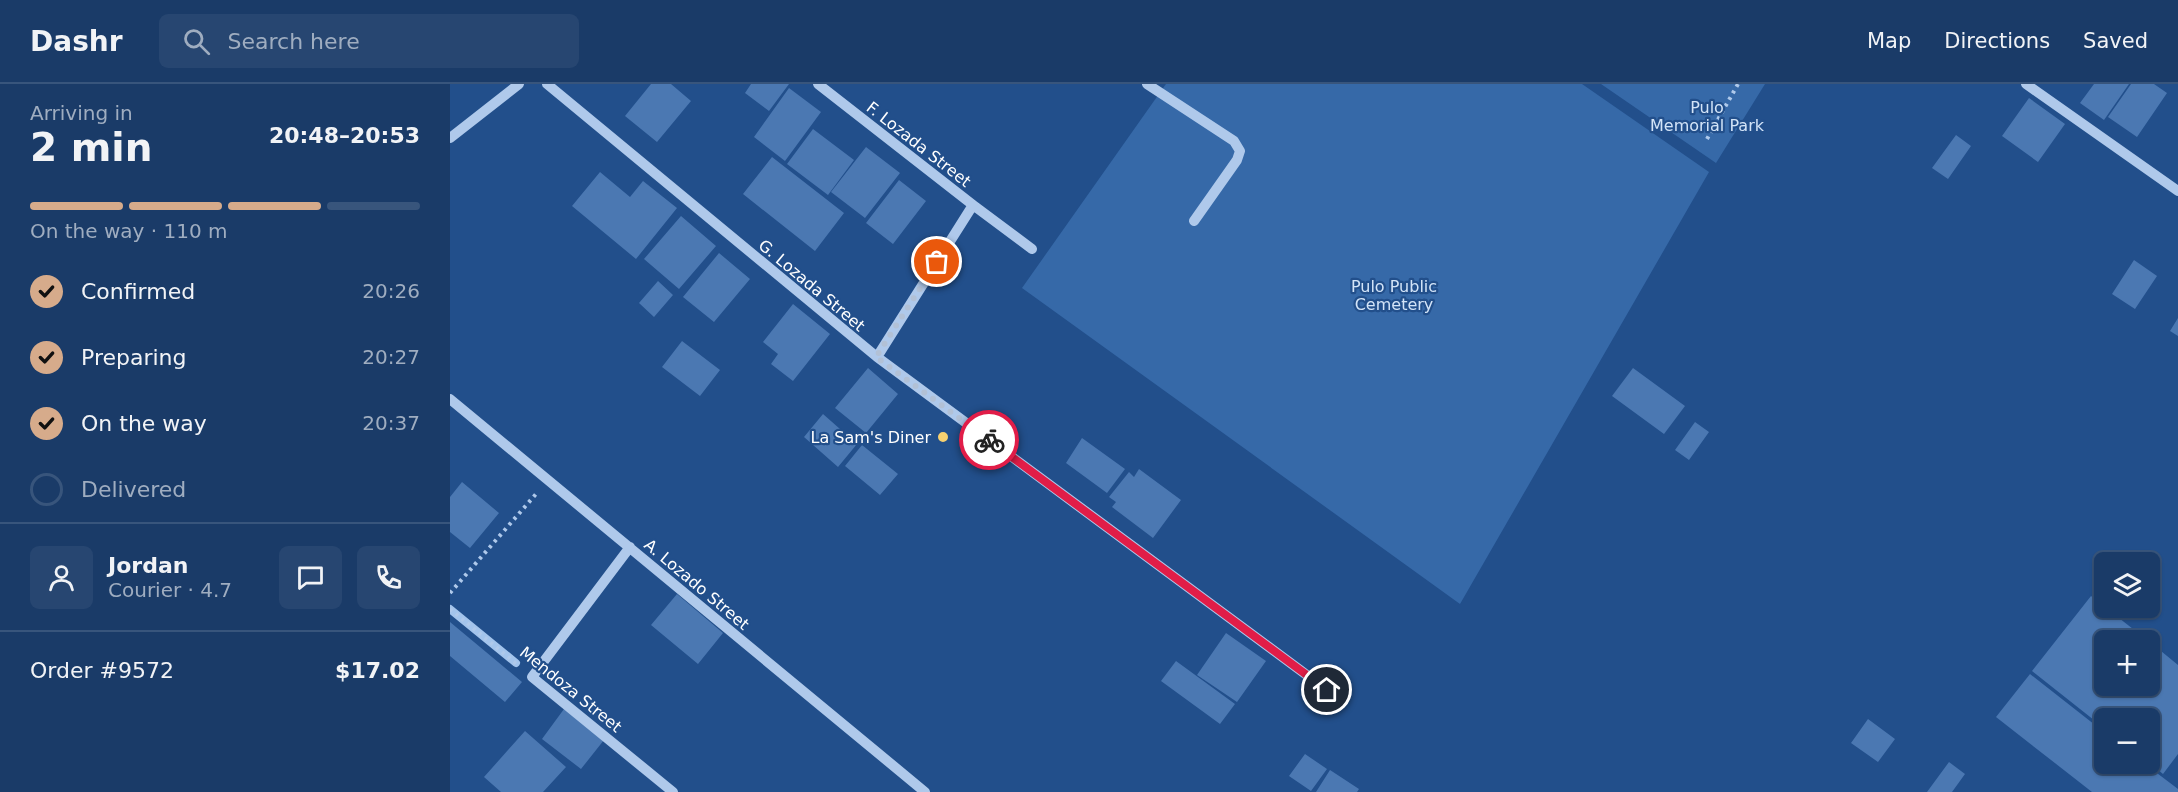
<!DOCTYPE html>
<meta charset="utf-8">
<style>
body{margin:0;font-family:"DejaVu Sans",sans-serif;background:#274671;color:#f1f3f6;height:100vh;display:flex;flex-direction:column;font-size:22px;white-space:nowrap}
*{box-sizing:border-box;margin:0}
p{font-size:20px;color:#9fadc0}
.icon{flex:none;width:33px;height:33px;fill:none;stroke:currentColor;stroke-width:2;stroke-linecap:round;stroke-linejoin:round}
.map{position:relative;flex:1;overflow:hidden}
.drawer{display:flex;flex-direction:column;background:#1a3b68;width:450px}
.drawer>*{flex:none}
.buttons{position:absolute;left:1644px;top:468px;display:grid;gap:12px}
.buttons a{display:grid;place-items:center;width:66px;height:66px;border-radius:9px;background:#1a3b68;box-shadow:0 2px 4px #0004,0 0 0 2px #38557c;font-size:30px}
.pin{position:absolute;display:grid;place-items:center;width:51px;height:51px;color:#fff;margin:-26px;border:3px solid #fff;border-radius:50%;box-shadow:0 2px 6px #0007}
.courier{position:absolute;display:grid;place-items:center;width:60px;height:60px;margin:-30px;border:4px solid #e11d48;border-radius:50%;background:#fff;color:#222;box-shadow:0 2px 8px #0007}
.headline em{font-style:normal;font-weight:700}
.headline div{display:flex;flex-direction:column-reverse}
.headline{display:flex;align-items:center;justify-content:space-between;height:102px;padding:0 30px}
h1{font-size:39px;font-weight:700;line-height:45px}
.bar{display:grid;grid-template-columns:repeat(4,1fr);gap:9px 6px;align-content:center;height:72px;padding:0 30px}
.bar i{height:8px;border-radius:4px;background:#38557c}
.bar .selected{background:#d6ab8b}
.bar p{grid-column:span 4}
.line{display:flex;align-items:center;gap:15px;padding:0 30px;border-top:2px solid #38557c}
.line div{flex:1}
.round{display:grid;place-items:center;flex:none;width:63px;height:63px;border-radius:9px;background:#274671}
ol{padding:0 30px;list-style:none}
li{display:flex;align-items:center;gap:18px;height:66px}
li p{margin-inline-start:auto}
li .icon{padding:6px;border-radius:50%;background:#d6ab8b;color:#111;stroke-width:4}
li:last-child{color:#9fadc0}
li i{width:33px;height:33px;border:3px solid #38557c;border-radius:50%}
header{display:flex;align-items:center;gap:36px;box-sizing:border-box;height:84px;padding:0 30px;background:#1a3b68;border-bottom:2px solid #38557c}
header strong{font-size:28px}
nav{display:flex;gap:33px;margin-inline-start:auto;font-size:21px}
.search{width:420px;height:54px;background:#274671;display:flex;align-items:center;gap:15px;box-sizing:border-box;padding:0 21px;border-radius:9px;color:#9fadc0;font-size:22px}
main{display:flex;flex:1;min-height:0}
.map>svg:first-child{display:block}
</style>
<header>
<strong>Dashr</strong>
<div class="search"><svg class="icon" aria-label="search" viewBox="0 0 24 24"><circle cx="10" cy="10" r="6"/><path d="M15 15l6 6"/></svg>Search here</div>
<nav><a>Map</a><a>Directions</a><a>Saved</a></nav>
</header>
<main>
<section class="drawer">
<div class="headline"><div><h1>2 min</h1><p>Arriving in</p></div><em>20:48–20:53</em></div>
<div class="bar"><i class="selected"></i><i class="selected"></i><i class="selected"></i><i></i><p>On the way · 110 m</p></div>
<ol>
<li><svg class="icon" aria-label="check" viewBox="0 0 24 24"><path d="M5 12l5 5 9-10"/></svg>Confirmed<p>20:26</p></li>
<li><svg class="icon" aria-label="check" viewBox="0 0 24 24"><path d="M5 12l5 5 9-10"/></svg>Preparing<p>20:27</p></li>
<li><svg class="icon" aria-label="check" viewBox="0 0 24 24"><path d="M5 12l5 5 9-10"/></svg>On the way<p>20:37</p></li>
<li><i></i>Delivered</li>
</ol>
<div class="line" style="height:108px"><a class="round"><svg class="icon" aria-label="person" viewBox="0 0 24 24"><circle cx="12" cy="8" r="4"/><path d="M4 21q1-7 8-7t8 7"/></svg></a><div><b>Jordan</b><p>Courier · 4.7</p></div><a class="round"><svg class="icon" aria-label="chat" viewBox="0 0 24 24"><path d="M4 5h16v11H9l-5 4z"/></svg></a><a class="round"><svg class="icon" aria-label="phone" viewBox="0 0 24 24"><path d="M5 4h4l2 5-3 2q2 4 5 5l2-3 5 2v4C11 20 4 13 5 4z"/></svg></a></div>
<div class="line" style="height:78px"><div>Order #9572</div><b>$17.02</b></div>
</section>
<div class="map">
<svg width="1728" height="708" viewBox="0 0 1728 708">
<rect width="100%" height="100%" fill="#224f8b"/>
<!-- green -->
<path fill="#3669a8" d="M716,0H1132L1259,88L1010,520L572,204Z
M1151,0H1315L1266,79Z"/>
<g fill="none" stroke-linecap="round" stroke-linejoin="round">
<!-- stream -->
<path stroke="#a3c4ec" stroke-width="8" d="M0,525L66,579"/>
</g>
<!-- building -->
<path fill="#4b78b2" d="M201,0H221L241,17L207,58L175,32Z
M301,0H339L319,27L295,9Z
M1644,0H1679L1654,36L1630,19Z
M1681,0H1704L1717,9L1687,53L1658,33Z
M339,4L371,28L335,77L304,53Z
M1579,14L1615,40L1588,78L1552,52Z
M363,45L404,76L378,111L337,80Z
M1506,51L1521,62L1498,95L1482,84Z
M416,63L450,89L415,134L381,108Z
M322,73L394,129L365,167L293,110Z
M150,88L180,113L193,97L227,124L186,175L122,122Z
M449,96L476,117L443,160L416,139Z
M231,132L266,162L229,205L194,175Z
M269,169L300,195L264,238L233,213Z
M1684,176L1707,192L1685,225L1662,210Z
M208,197L223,211L204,233L189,219Z
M343,220L380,250L343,297L321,280L328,270L313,258Z
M1728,234V252L1720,247Z
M232,257L270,286L250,312L212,283Z
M418,284L448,310L416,349L385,324Z
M1183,284L1235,322L1214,350L1162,312Z
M373,330L407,360L388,383L354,353Z
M1245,338L1259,348L1239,376L1225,366Z
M632,354L675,385L657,409L616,379Z
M412,361L448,390L430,411L395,382Z
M689,385L731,416L703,454L662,423L666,418L659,413L679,388L684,393Z
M12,398L49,429L20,464L0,448V413Z
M227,510L273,549L248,580L201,541Z
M1641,512L1697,556H1654V602H1700V558L1728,581V670L1713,690L1700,679V634H1654V644L1582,587Z
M0,538L72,598L55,618L0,572Z
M776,549L816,577L787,618L747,591Z
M726,577L785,620L770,640L711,597Z
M1580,590L1654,648V680H1695L1728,705V708H1642L1546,633Z
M114,625L154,656L131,685L92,655Z
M1418,635L1445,655L1428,678L1401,659Z
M75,647L116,683L93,708H51L34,693Z
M855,670L877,685L861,707L839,692Z
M1499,678L1515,690L1502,708H1477Z
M880,686L909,705L907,708H866Z"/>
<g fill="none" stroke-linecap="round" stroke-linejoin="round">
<!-- path -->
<path stroke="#afc9eb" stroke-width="4" stroke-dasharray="3 4.5" stroke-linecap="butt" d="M1257,55L1288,0
M0,509L86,410
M0,525L69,582"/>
<!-- minor -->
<path stroke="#afc9eb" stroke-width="10" d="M97,0L427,273L877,606
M368,0L523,121L427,273
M697,0L784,57L790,67L787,76L744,137
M1576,0L1728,107
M0,54L69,0
M523,121L582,165
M0,315L475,708
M180,463L82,593L223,708"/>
</g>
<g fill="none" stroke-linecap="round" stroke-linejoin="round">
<!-- done -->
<path stroke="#b2c1d6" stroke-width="6" stroke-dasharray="0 10.8" d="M487,178L426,273L539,356"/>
<!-- route -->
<path stroke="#e11d48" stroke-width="8" d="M539,356L877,606"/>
</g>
<!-- markers -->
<circle fill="#f7d170" stroke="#224f8b" stroke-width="2" cx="493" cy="353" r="6"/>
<g text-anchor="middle" stroke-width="4.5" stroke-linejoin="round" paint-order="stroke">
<!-- park labels -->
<g font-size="16" fill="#d3e4f8" stroke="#224f8b">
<text x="1257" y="29">Pulo<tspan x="1257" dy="18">Memorial Park</tspan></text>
<text x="944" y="208">Pulo Public<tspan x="944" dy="18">Cemetery</tspan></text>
</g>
<!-- street labels -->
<g font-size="16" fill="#fff" stroke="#224f8b">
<text transform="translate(469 60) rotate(38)" y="6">F. Lozada Street</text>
<text transform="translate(362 201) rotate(40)" y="6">G. Lozada Street</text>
<text transform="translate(247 500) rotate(40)" y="6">A. Lozado Street</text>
<text transform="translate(121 605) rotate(39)" y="6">Mendoza Street</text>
</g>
<!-- poi labels -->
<g font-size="16" fill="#fff" stroke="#224f8b" text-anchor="end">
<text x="481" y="359">La Sam's Diner</text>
</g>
</g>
</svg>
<div class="buttons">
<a><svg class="icon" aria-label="layers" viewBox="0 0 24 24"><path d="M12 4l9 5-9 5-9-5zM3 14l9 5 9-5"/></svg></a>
<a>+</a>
<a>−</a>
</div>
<div class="pin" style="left:487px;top:178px;background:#ea580c"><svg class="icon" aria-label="bag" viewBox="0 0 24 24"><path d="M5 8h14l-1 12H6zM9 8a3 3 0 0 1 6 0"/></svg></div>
<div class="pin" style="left:877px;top:606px;background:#1f2937"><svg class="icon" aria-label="home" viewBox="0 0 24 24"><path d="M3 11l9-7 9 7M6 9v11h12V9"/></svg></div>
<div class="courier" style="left:539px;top:356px"><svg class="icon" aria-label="bike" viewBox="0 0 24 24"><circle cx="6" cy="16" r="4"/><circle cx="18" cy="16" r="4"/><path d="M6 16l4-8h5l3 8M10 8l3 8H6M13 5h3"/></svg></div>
</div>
</main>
